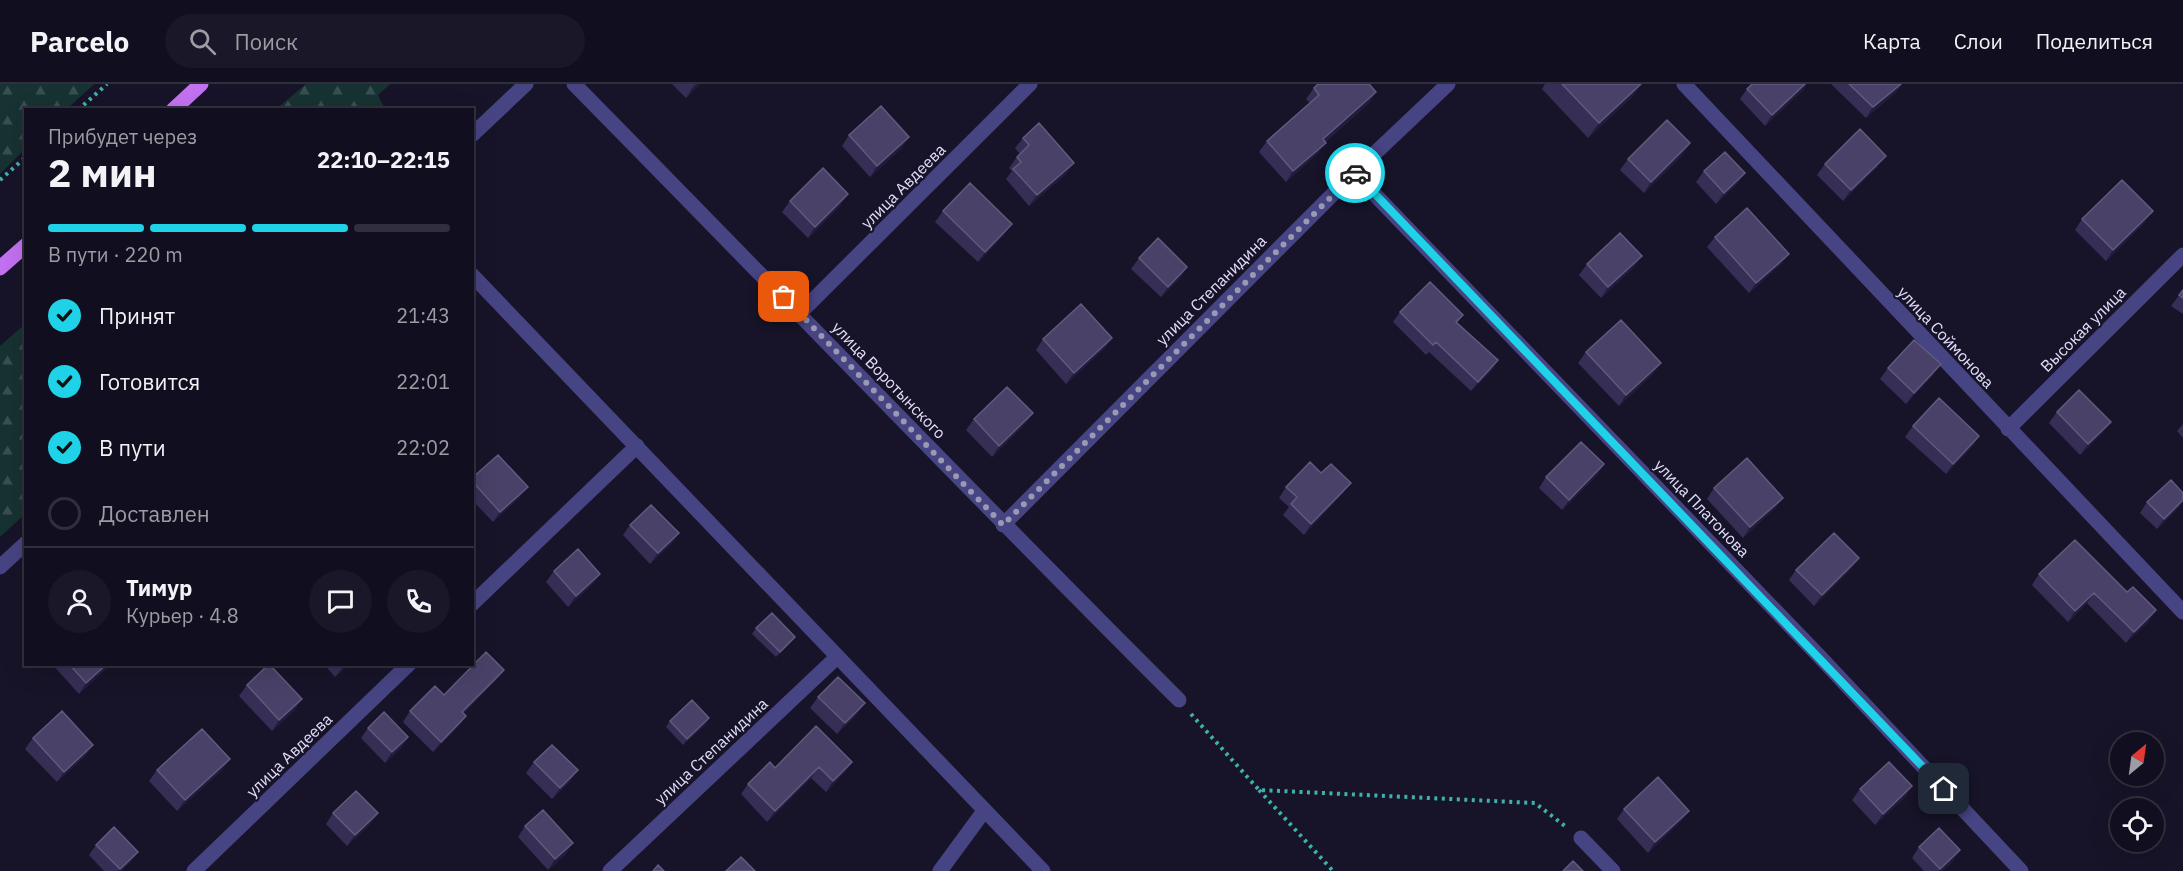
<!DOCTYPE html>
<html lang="ru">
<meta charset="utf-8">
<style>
body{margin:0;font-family:"IBM Plex Sans",sans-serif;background:#1a1828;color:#f1f3f6;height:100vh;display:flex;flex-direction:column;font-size:22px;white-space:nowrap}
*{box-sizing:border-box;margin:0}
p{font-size:20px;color:#9c9ca4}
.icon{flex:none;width:33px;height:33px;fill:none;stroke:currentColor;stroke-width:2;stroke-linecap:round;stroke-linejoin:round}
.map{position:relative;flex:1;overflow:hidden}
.side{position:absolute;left:24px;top:24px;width:450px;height:558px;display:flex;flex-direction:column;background:#110f1f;border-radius:0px;box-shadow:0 6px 24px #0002,0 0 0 2px #302f3d}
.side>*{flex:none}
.needle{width:39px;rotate:29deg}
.controls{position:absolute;left:2110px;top:648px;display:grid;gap:12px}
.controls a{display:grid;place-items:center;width:54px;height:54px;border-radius:50%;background:#110f1f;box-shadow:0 6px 24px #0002,0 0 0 2px #302f3d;font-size:30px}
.pin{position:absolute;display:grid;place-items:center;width:51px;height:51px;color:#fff;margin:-26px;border-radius:12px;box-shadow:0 3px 9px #0006}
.courier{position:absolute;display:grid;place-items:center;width:60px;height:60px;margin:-30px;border:4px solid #1fd2e8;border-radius:50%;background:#fff;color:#222;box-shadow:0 2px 8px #0007}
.overview em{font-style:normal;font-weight:700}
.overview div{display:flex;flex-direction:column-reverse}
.overview{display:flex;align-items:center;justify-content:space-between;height:102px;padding:0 24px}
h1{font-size:39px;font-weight:700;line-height:45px}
.bar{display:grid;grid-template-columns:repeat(4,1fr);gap:9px 6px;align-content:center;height:72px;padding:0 24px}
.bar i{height:8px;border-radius:4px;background:#302f3d}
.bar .selected{background:#1fd2e8}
.bar p{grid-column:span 4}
.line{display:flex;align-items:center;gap:15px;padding:0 24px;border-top:2px solid #302f3d}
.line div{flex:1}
.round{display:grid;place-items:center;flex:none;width:63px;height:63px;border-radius:32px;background:#1a1828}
ol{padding:0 24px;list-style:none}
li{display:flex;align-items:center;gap:18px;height:66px}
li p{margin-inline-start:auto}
li .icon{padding:6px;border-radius:50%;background:#1fd2e8;color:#111;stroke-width:4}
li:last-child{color:#9c9ca4}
li i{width:33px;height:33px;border:3px solid #302f3d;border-radius:50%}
header{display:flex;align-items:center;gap:36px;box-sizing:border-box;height:84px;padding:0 30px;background:#110f1f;border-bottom:2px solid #302f3d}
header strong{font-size:28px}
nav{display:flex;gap:33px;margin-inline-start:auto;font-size:21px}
.search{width:420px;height:54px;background:#1a1828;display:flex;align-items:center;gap:15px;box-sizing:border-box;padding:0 21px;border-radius:33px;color:#9c9ca4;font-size:22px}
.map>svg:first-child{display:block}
</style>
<header>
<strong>Parcelo</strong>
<div class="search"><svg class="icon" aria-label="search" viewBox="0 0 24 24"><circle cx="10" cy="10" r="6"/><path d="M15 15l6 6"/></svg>Поиск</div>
<nav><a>Карта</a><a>Слои</a><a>Поделиться</a></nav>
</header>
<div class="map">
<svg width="2183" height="787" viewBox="0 0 2183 787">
<defs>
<pattern id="forest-firs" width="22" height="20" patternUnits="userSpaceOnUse" patternTransform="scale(1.5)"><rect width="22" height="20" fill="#173232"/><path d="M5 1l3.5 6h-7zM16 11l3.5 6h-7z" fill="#384f51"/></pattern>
</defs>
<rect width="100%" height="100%" fill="#171429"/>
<!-- forest -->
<path fill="url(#forest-firs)" d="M0,0H94L67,25L26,26L25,65L0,90Z
M306,0H390L378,11L385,25H276Z
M25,240V430L0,453V262Z"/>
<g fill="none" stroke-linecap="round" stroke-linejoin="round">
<!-- path -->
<path stroke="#3eb1ab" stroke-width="4" stroke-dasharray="3 4.5" stroke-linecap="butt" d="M78,26L107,0
M0,96L26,73
M1191,630L1259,706L1535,719L1565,742
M1259,706L1333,787"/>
<!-- minor -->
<path stroke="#474483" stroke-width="15" d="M574,0C776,205 975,413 1179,616
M1684,0L2183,528
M472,51L526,0
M1354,89L1820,573L2021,787
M472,191L1043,787
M800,229L1030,0
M2008,345L2183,171
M1003,441L1354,89L1448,0
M0,483L26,459
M472,520L637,362
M1581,754L1613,787
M194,787L409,580
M610,787L837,573
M940,787L984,727"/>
<!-- primary -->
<path stroke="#c271f0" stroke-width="15" d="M173,26L201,0
M0,184L26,161"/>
</g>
<!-- wall -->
<path fill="#372e55" d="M672,0H700L686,14Z
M1545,0H1641L1632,13L1588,54L1542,5Z
M1831,0H1902L1896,8L1866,34Z
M1314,4L1376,8L1369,19L1325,58L1318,69L1286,98L1259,68L1267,57L1310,19L1306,15Z
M1747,5L1803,6L1765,42L1740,15Z
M849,51L902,64L870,93L842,62Z
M1023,54L1066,90L1029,122L1006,95L1012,87L1009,84L1017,73L1020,70L1015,64Z
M1683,70L1644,109L1620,86L1628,75Z
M1825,80L1878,82L1843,117L1817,91Z
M1704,87L1745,89L1737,100L1716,120L1696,98Z
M790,117L841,121L808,154L782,128Z
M943,127L1004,151L978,178L935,138Z
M2082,135L2145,138L2106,177L2075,146Z
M1715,153L1789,170L1781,180L1749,209L1707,163Z
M1139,174L1187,183L1180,194L1161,213L1131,185Z
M1587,180L1635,182L1601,214L1579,191Z
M2183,206V230L2171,222Z
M1400,228L1463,231L1457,239L1498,276L1492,286L1471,307L1429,268L1426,271L1393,238Z
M1112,254L1104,265L1066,300L1036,266L1043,255Z
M1586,268L1653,290L1619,322L1578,279Z
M1888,284L1933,291L1906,320L1880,295Z
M2057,328L2111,338L2103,348L2080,371L2049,339Z
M1033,329L1025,340L992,373L966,346L974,335Z
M2183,340V354L2177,347Z
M1913,342L1979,352L1972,363L1946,390L1905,353Z
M1604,380L1597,391L1562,426L1539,404L1546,393Z
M472,394L520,413L493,438L472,416Z
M1286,403L1343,409L1304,451L1283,431L1289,423L1279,414Z
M1714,404L1783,414L1775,424L1743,454L1707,415Z
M2147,418L2179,423L2157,445L2140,429Z
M630,441L679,449L671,460L650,480L623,451Z
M2075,456L2149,537L2126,559L2087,519L2068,538L2032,501L2039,490Z
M1859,474L1851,485L1814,522L1789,496L1796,486Z
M554,487L600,490L593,500L568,523L546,498Z
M756,544L791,558L776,573L752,550Z
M52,580H111L79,610Z
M324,580H350L335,593Z
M504,586L496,596L463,630L466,632L458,643L433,668L403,638L410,627L444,611Z
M247,601L295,626L272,647L239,612Z
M818,613L865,619L857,630L837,650L810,624Z
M670,637L706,640L683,661L666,643Z
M368,644L408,653L401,664L385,679L361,654Z
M33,654L93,661L85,672L57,698L25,665Z
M230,675L222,686L177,727L149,697L157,686Z
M534,678L578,686L570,697L552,715L526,689Z
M852,678L845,688L826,708L811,694L767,738L741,710L748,700L775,684Z
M1912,702L1905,713L1875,741L1852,716L1860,705Z
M1624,725L1689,727L1681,737L1648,769L1617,735Z
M333,729H378L370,740L347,762L326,740Z
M525,742L566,770L548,786L518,753Z
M96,761L138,768L130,778L121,787H104L89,771Z
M1919,763L1953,777L1942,787H1924L1912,774Z"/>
<!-- shaded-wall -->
<path fill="#221c3c" d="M696,0H700L686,14L693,3Z
M1641,0L1632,13L1588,54L1599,39Z
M1805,0H1807L1803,6L1765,42L1772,31Z
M1901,0H1902L1896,8L1866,34L1873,23Z
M1376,8L1369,19L1315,66L1323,55Z
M909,53L902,64L870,93L877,82Z
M1326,59L1318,69L1286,98L1293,87Z
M1690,59L1683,70L1644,109L1651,98Z
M1886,72L1878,82L1843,117L1851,106Z
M1074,79L1066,90L1029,122L1037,111Z
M1745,89L1737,100L1716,120L1724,109Z
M848,110L841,121L808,154L815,143Z
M2153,127L2145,138L2106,177L2113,166Z
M1012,140L1004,151L978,178L985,168Z
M1789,170L1781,180L1749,209L1756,199Z
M1642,172L1635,182L1601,214L1608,203Z
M1187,183L1180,194L1161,213L1168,203Z
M1112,254L1104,265L1066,300L1074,289Z
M1498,276L1492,286L1471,307L1478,298Z
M1661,279L1653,290L1619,322L1626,311Z
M1941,280L1933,291L1906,320L1914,309Z
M1033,329L1025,340L992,373L999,362Z
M2111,338L2103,348L2080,371L2088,360Z
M1979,352L1972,363L1946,390L1953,380Z
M1604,380L1597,391L1562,426L1569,416Z
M1351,399L1343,409L1304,451L1311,440Z
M528,403L520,413L493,438L500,428Z
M1783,414L1775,424L1743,454L1750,443Z
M2183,416V418L2179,423L2157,445L2164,435Z
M679,449L671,460L650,480L658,469Z
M1859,474L1851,485L1814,522L1822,511Z
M600,490L593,500L568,523L576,512Z
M2094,509L2087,519L2068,538L2075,527Z
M2156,526L2149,537L2126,559L2134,548Z
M795,553L791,558L776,573L780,568Z
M107,580H111L79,610L86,599Z
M345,580H350L335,593L343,583Z
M504,586L496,596L454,639L462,628Z
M302,615L295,626L272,647L279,636Z
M865,619L857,630L837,650L845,639Z
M466,632L458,643L433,668L441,658Z
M709,634L706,640L683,661L687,655Z
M408,653L401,664L385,679L392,668Z
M93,661L85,672L57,698L64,688Z
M230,675L222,686L177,727L185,716Z
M852,678L845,688L826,708L833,697Z
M819,683L811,694L767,738L775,727Z
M578,686L570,697L552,715L560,704Z
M1912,702L1905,713L1875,741L1883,730Z
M1689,727L1681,737L1648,769L1655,758Z
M378,729L370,740L347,762L355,751Z
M573,759L566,770L548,786L555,775Z
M1960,766L1953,777L1942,787H1938Z
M138,768L130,778L121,787H118Z"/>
<!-- building -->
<path fill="#494167" stroke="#615a7e" stroke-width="1.5" d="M1318,0H1369L1376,8L1323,55L1326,59L1293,87L1267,57L1319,11L1314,4Z
M1562,0H1641L1599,39Z
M1752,0H1805L1772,31L1747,5Z
M1849,0H1901L1873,23Z
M881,22L909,53L877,82L849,51Z
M1667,36L1690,59L1651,98L1628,75Z
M1039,39L1074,79L1037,111L1013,85L1021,78L1017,73L1029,61L1023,54Z
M1860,45L1886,72L1851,106L1825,80Z
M1725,68L1745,89L1724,109L1704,87Z
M823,84L848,110L815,143L790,117Z
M2122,96L2153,127L2113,166L2082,135Z
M970,99L1012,140L985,168L943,127Z
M1747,124L1789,170L1756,199L1715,153Z
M1620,149L1642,172L1608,203L1587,180Z
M1158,154L1187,183L1168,203L1139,174Z
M1430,198L1463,231L1456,238L1498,276L1478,298L1436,258L1433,261L1400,228Z
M2183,206V214L2179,211Z
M1081,220L1112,254L1074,289L1043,255Z
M1621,236L1661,279L1626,311L1586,268Z
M1914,256L1941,280L1914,309L1888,284Z
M1007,303L1033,329L999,362L974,335Z
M2079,306L2111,338L2088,360L2057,328Z
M1939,314L1979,352L1953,380L1913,342Z
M1581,358L1604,380L1569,416L1546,393Z
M498,371L528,403L500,428L472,397V394Z
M1747,374L1783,414L1750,443L1714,404Z
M1310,378L1321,389L1331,380L1351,399L1311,440L1291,420L1297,413L1286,403Z
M2171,396L2183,409V416L2164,435L2147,418Z
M651,421L679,449L658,469L630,441Z
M1834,449L1859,474L1822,511L1796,486Z
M2075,456L2127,508L2133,503L2156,526L2134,548L2094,509L2075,527L2039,490Z
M578,465L600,490L576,512L554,487Z
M772,529L795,553L780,568L756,544Z
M486,568L504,586L462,628L466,632L441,658L410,627L435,602L444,611Z
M69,580H107L86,599Z
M269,580L302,615L279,636L247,601Z
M838,593L865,619L845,639L818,613Z
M692,616L709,634L687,655L670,637Z
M62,627L93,661L64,688L33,654Z
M384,628L408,653L392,668L368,644Z
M816,642L852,678L833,697L819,683L775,727L748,700L770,678L775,684Z
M202,645L230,675L185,716L157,686Z
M552,661L578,686L560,704L534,678Z
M1889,678L1912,702L1883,730L1860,705Z
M1658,693L1689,727L1655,758L1624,725Z
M356,707L378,729L355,751L333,729Z
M543,726L573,759L555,775L525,742Z
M114,743L138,768L120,785L96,761Z
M1939,744L1960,766L1940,785L1919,763Z
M741,773L755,787H726Z
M1573,777L1583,787H1563Z
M658,781L664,787H653Z"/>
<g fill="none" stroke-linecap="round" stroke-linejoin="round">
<!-- done -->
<path stroke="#9b98b2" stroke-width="6" stroke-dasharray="0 10.8" d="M784,213L1003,441L1355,89"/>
<!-- route -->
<path stroke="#1fd2e8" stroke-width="8" d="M1355,89L1944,705"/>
</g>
<g text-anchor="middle" stroke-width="4.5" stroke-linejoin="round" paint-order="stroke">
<!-- street labels -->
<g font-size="16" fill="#e2dffc" stroke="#171429">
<text transform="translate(903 102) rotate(-45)" y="6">улица Авдеева</text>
<text transform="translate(1211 206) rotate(-45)" y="6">улица Степанидина</text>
<text transform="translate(2083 245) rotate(-45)" y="6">Высокая улица</text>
<text transform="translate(1946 253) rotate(47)" y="6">улица Соймонова</text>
<text transform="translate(889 296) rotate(46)" y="6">улица Воротынского</text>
<text transform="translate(1702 424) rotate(46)" y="6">улица Платонова</text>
<text transform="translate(711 667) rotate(-43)" y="6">улица Степанидина</text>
<text transform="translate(289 671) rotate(-44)" y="6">улица Авдеева</text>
</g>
</g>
</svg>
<div class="controls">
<a><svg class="needle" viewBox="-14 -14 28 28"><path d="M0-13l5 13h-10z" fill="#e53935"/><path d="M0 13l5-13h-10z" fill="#9c9ca4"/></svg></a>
<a><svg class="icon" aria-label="locate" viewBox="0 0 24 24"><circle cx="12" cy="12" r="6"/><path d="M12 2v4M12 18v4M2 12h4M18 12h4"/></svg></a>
</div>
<div class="pin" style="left:784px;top:213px;background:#ea580c"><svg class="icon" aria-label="bag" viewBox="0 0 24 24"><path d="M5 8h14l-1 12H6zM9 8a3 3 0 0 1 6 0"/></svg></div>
<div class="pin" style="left:1944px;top:705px;background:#1f2937"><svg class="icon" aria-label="home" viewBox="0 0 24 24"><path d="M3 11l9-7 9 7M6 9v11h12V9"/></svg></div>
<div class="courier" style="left:1355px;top:89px"><svg class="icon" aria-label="car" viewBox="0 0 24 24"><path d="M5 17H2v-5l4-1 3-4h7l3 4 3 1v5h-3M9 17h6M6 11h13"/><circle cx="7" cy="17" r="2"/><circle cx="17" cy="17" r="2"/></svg></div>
<section class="side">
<div class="overview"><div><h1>2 мин</h1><p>Прибудет через</p></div><em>22:10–22:15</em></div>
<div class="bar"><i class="selected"></i><i class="selected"></i><i class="selected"></i><i></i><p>В пути · 220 m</p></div>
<ol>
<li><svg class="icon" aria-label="check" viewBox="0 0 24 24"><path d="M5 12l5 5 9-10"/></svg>Принят<p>21:43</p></li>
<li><svg class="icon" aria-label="check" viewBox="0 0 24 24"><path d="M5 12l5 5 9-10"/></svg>Готовится<p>22:01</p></li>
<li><svg class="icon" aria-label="check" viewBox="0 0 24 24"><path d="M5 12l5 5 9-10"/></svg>В пути<p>22:02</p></li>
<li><i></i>Доставлен</li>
</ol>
<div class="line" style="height:108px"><a class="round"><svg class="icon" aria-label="person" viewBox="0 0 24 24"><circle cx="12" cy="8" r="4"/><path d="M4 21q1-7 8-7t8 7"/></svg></a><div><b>Тимур</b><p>Курьер · 4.8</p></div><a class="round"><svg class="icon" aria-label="chat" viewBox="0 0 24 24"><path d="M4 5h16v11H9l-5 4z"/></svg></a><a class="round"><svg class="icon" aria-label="phone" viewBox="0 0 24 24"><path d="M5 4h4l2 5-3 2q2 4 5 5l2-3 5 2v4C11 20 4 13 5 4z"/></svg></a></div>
</section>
</div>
